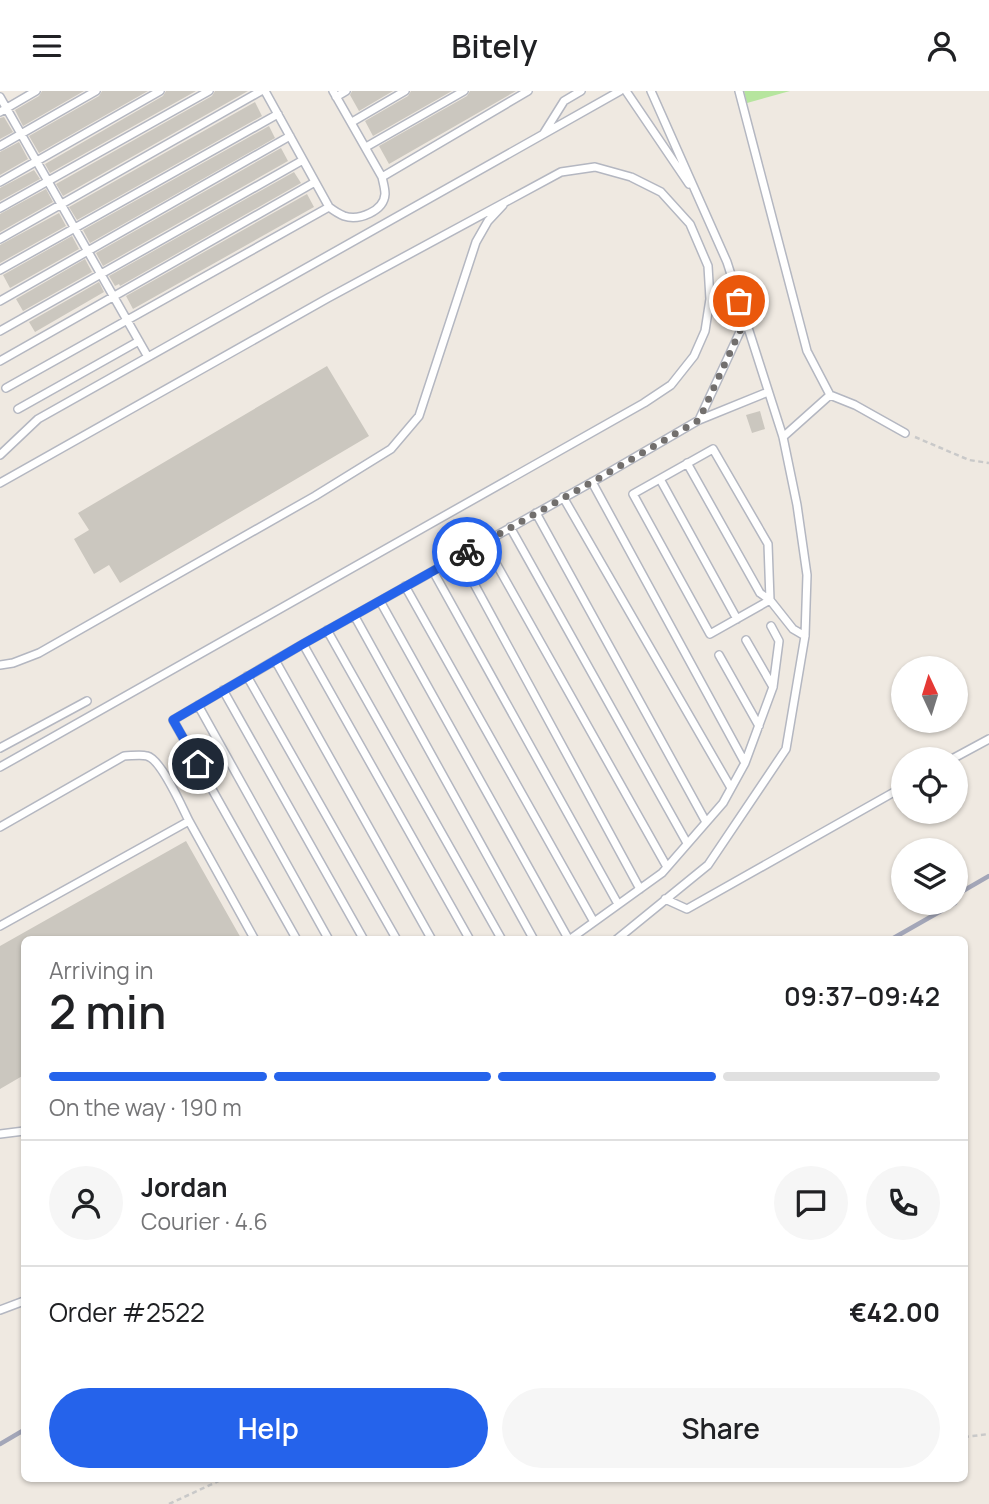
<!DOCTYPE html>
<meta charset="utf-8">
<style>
body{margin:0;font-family:Manrope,sans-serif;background:#f6f6f6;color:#202124;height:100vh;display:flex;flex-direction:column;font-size:26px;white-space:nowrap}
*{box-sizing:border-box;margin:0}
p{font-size:23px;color:#757577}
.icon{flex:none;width:38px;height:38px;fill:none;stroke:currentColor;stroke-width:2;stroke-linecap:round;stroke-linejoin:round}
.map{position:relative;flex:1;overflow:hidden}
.sheet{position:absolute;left:21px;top:845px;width:947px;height:546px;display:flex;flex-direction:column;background:#fff;border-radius:10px;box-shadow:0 2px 5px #0004}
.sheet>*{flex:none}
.needle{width:46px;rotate:356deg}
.buttons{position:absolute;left:891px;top:565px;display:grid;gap:14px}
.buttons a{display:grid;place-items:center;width:77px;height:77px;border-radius:50%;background:#fff;box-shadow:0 2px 5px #0004;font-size:35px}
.pin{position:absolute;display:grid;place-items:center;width:60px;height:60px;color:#fff;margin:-30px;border:4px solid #fff;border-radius:50%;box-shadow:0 2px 7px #0007}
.courier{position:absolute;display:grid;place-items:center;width:70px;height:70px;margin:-35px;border:5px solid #2563eb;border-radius:50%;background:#fff;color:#222;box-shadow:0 2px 9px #0007}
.overview em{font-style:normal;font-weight:600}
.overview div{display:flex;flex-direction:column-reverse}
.overview{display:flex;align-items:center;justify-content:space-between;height:119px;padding:0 28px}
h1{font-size:46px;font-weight:600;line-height:52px}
.bar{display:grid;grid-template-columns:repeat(4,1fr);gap:10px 7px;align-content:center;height:84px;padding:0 28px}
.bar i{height:9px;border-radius:5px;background:#e0e0e0}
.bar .active{background:#2563eb}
.bar p{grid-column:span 4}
.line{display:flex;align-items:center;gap:18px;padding:0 28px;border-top:2px solid #e0e0e0}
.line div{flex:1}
.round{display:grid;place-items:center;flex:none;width:74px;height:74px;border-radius:37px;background:#f6f6f6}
.cta{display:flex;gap:14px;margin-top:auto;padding:14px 28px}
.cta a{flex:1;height:80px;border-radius:42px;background:#2563eb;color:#fff;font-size:28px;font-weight:600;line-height:80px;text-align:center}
.cta a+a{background:#f6f6f6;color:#202124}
header{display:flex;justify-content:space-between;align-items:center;height:91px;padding:0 28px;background:#fff;font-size:32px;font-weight:600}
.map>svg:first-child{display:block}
</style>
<header><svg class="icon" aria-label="menu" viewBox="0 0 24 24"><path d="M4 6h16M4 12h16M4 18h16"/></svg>Bitely<svg class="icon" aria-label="person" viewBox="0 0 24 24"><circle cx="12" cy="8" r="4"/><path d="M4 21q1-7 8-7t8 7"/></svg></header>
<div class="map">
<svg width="989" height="1413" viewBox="0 0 989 1413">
<rect width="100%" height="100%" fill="#efe9e1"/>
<!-- green -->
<path fill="#b6e59e" d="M744,0H790L747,12Z"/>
<!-- building -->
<path fill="#cbc7bf" d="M42,0H84L23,35L15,19L39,5Z
M102,0H148L39,62L29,45L99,5Z
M166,0H196L50,82L45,73L163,5Z
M215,0H248L63,105L56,93L212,5Z
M352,0H393L359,20L350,4Z
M411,0H452L373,45L365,30L408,5Z
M470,0H516L389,73L379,55L467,5Z
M255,11L262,25L77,129L69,116Z
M4,26L13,41L0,48V27Z
M269,35L275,47L90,152L83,139Z
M19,51L28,68L0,84V61Z
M281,57L288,70L103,175L96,162Z
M34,79L40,88L0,110V97Z
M294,81L301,92L120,195L119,193L115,195L109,185Z
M46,98L53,111L0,141V123Z
M307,103L314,116L133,218L126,205Z
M59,122L66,135L0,172V154Z
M72,145L79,158L10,197L3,184Z
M85,168L92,181L23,220L16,208Z
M99,191L104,201L35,241L29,231Z
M327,275L369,345L120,492L109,474L94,483L74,448L89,439L78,422Z
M760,320L765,338L752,342L746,324Z
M186,750L242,849H24V984L0,998V855Z"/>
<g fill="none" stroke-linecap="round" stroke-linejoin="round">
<!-- lane casing -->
<g stroke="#b4b7c1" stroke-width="10">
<path id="lane" d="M265,0L329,116C333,119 339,123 344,125C359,130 384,120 385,103C385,97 383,91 382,86L333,0
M626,0L689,93
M739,0L807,260L830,304L783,346
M0,6L148,266
M336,6L346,0
M0,21L36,0
M352,31L405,0
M544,42L564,10L581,0
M0,55L96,0
M366,56L464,0
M382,86L528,0
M0,91L160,0
M0,117L209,0
M0,148L261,0
M0,179L278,23
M0,210L290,45
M0,240L303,69
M0,270L315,91
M6,297L329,116
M830,304L855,314L905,342
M18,318L139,250
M699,329L745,230
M713,358L768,453L770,509L710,543L633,403Z
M0,364L38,328L620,0
M687,372L760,502L770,509L793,538L805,545
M660,388L737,528
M0,392L328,207L561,81L595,76L631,86L661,101L690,133L708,175L710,208L705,240L694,265L671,294L644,312L0,676
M563,406L731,697
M536,422L706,731
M510,436L687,752
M484,451L667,776
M459,465L640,798
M433,480L618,813
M405,495L594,831
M380,510L569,849
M354,524L534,849
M327,539L502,849
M746,549L773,596
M303,553L470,849
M719,564L759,635
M275,569L432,849
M0,574L13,572L39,562L315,405L391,358L419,325L476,151L488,130L503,114
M247,585L397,849
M223,599L364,849
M198,614L329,849
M0,657L87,610
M952,668L989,648
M745,672L773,596L779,550L771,535
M0,736L124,665C131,665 140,663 147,665C161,668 182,716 189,730
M665,808L687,818L903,696
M0,835L189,730L255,849
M297,849L173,629L303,553L601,386L699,329L768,301
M569,849L662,782L723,712L745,672L592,391
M616,849L708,774L786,658L805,545L807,484L797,414L783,346L727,171L651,0
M0,1043L24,1040
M0,1219L24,1210"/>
</g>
<!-- path -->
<path stroke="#c9c9c9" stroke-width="2.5" stroke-dasharray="5 3.5" stroke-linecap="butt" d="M915,346L969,369L989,372
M964,1346L989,1343
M169,1413L223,1388"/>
<!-- lane -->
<use href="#lane" stroke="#fff" stroke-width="7"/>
<!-- rail -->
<path stroke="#a3a6b8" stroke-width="4.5" d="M956,804L989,785
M890,849L955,812
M0,1353L24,1339"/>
</g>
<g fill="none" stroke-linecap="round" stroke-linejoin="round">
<!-- done -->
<path stroke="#726f6d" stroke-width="7" stroke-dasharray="0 12.6" d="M467,461L601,386L699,329L745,229L739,210"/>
<!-- route -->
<path stroke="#2563eb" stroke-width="9" d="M198,673L173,629L303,553L467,461"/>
</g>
</svg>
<div class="buttons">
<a><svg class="needle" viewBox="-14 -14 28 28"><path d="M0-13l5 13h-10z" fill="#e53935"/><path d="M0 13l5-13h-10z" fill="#757577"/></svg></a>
<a><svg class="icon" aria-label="locate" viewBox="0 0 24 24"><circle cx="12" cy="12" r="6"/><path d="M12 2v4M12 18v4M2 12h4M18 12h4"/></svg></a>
<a><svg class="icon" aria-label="layers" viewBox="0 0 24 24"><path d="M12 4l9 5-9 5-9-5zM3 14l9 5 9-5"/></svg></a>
</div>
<div class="pin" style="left:739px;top:210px;background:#ea580c"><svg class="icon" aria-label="bag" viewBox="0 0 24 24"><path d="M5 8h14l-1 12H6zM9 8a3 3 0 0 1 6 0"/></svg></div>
<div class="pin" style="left:198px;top:673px;background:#1f2937"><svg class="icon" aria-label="home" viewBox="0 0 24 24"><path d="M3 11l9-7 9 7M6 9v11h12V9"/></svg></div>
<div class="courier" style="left:467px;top:461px"><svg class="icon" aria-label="bike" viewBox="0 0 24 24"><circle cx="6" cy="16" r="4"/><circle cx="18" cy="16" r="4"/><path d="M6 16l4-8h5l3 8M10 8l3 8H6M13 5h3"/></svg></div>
<section class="sheet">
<div class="overview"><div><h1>2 min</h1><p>Arriving in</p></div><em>09:37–09:42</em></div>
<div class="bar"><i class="active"></i><i class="active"></i><i class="active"></i><i></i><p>On the way · 190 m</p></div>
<div class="line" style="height:126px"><a class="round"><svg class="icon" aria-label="person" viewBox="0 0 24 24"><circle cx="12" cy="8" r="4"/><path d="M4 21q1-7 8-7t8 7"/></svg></a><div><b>Jordan</b><p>Courier · 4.6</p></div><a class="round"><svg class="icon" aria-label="chat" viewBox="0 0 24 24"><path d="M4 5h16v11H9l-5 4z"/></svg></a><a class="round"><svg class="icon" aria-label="phone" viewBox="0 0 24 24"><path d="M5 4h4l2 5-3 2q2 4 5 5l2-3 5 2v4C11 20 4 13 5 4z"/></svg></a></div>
<div class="line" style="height:91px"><div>Order #2522</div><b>€42.00</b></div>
<div class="cta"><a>Help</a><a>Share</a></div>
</section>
</div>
